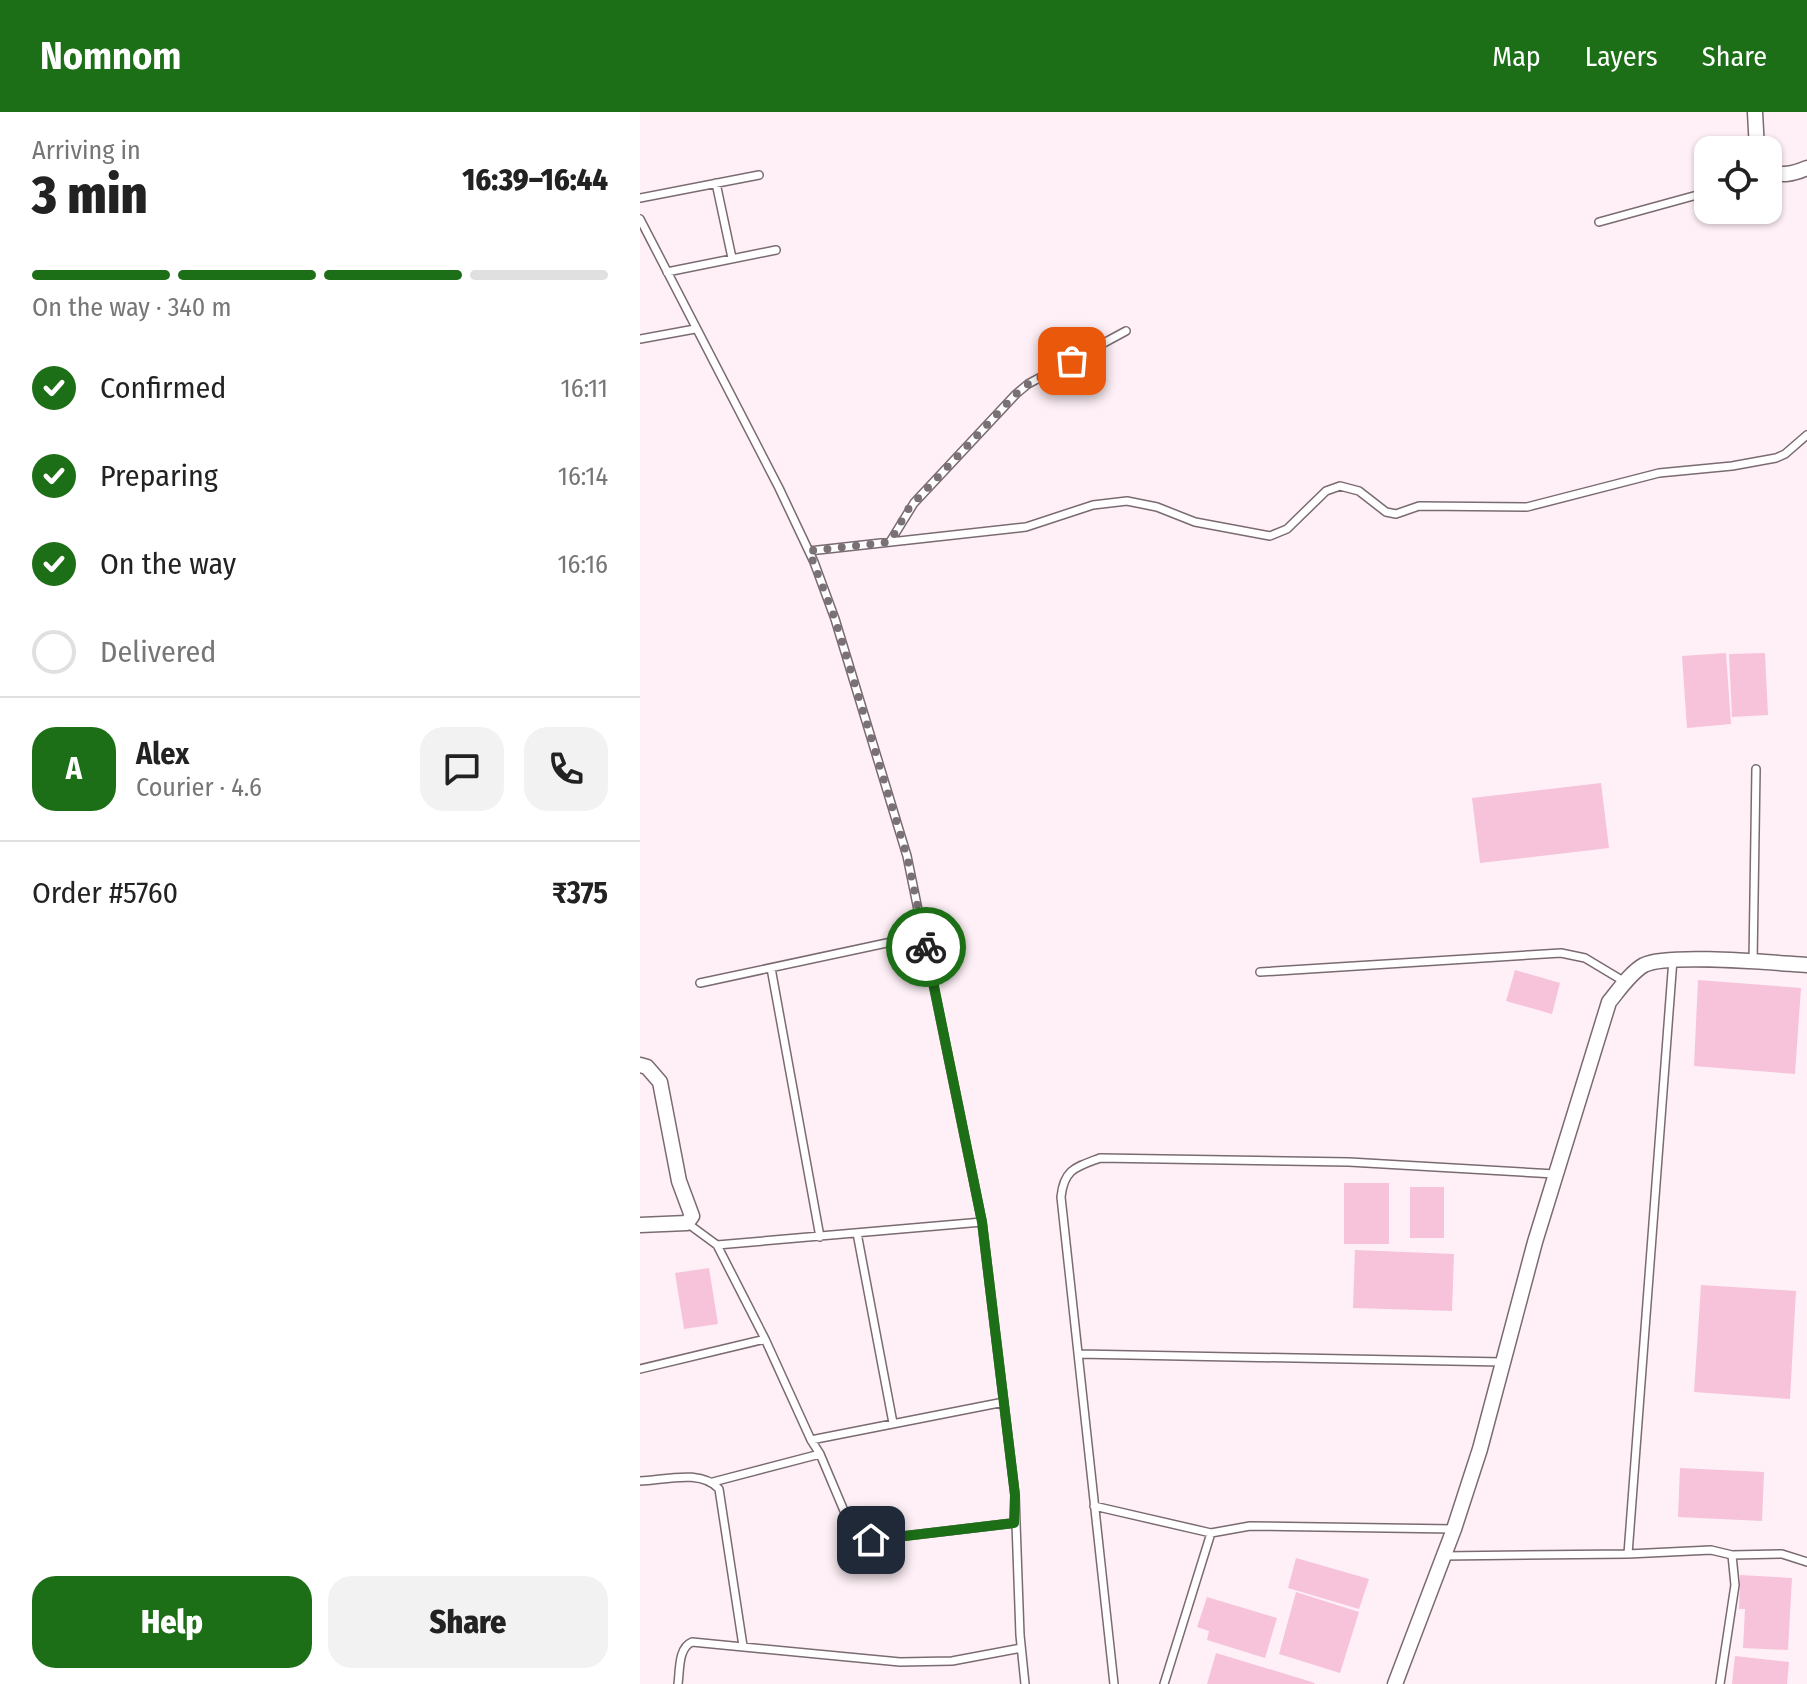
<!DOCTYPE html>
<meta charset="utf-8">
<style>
body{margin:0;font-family:"Fira Sans Condensed",sans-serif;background:#f2f2f2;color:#222;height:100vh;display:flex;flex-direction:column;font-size:30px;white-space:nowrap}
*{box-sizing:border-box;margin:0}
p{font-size:26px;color:#767676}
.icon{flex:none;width:44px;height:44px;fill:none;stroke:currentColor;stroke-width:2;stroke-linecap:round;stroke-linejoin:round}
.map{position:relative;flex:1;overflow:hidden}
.side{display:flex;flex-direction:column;background:#fff;width:640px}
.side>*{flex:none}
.tools{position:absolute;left:1054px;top:24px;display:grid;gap:16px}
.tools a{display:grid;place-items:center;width:88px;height:88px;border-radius:16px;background:#fff;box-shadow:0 2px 6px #0004;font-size:40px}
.pin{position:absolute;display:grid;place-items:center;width:68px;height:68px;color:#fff;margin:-34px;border-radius:16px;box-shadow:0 4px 12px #0006}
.courier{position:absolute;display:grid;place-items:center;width:80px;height:80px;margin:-40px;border:6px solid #1d6f17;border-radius:50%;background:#fff;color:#222;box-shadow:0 2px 10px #0007}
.head em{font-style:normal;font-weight:800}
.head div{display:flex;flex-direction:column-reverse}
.head{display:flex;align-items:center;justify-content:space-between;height:136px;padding:0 32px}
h1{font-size:52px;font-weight:800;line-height:60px}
.bar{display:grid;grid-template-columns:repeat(4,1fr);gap:12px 8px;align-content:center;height:96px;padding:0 32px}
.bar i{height:10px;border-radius:6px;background:#e0e0e0}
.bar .selected{background:#1d6f17}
.bar p{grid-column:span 4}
.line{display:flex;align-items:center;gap:20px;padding:0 32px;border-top:2px solid #e0e0e0}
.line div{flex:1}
.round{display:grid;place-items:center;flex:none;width:84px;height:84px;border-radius:24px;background:#f2f2f2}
ol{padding:0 32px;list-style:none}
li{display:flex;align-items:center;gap:24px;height:88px}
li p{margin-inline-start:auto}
li .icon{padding:8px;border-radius:50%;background:#1d6f17;color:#fff;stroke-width:4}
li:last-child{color:#767676}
li i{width:44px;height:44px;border:4px solid #e0e0e0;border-radius:50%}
.button{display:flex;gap:16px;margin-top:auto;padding:16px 32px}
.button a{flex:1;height:92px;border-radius:24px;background:#1d6f17;color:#fff;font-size:32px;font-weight:800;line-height:92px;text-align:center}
.button a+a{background:#f2f2f2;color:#222}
header{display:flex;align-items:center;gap:48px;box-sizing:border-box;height:112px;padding:0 40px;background:#1d6f17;color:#fff}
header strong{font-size:38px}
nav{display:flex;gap:44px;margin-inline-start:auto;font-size:28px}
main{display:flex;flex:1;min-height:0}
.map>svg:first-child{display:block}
</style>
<header>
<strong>Nomnom</strong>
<nav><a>Map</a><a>Layers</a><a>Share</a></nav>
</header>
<main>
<section class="side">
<div class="head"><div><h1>3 min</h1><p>Arriving in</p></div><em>16:39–16:44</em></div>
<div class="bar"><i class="selected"></i><i class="selected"></i><i class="selected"></i><i></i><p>On the way · 340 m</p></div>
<ol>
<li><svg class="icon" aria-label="check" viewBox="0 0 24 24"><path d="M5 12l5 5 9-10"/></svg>Confirmed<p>16:11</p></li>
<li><svg class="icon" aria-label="check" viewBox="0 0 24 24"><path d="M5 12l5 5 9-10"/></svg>Preparing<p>16:14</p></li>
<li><svg class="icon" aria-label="check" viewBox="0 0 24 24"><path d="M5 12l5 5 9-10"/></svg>On the way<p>16:16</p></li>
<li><i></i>Delivered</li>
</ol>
<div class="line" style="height:144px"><b class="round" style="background:#1d6f17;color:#fff">A</b><div><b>Alex</b><p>Courier · 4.6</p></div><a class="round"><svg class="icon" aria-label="chat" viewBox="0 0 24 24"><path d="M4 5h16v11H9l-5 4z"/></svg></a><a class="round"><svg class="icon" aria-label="phone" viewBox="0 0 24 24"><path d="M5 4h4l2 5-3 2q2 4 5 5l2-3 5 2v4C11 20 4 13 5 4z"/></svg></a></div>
<div class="line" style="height:104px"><div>Order #5760</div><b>₹375</b></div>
<div class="button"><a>Help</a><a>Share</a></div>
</section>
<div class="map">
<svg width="1167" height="1572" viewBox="0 0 1167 1572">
<rect width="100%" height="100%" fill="#fef0f6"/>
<!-- building -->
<path fill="#f7c3da" d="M1086,541L1091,612L1047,616L1042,544Z
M1125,541L1128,603L1092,605L1089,542Z
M961,671L969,736L840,751L832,686Z
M875,858L920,871L912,902L866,889Z
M1058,868L1161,876L1155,962L1054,954Z
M704,1071H749V1132H704Z
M770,1075H804V1126H770Z
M715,1138L814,1142L812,1199L713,1196Z
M69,1156L78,1212L44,1217L35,1161Z
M1061,1173L1156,1179L1150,1287L1054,1280Z
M1040,1356L1124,1360L1122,1409L1038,1405Z
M656,1446L729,1467L719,1497L648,1476Z
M1100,1463L1152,1466L1148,1538L1103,1536L1105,1497H1099Z
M656,1480L719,1500L700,1561L639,1542Z
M567,1485L637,1506L625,1546L567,1528L569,1519L557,1515Z
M576,1541L675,1571L674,1572H567Z
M1095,1544L1149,1550L1147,1572H1092Z"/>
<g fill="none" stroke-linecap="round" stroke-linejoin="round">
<!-- service casing -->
<g stroke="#7a6b71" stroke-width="10">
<path id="service" d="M76,71L92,146
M0,86L119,63
M0,107L139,376L174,450L195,507L267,744L342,1110L375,1383L380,1523L385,1572
M959,110L1068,80
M27,160L136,138
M0,227L55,217
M250,430L274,391L376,282L388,272L486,219
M169,439L386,415L453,393L487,389L517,395L555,410L630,424L647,417L686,379L700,374L719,379L746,400L756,402L779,394L887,395L1019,361L1092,354L1136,346L1145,342L1167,323
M1113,850L1116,657
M131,856L180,1125
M620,860L921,841L945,846L985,870
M60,871L284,823
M47,1111L77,1133L125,1227L171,1328L180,1342L213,1420L221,1426L231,1428L374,1411
M217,1121L253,1311
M77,1133L342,1110
M438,1242L863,1250
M0,1257L125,1227
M171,1328L364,1290
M0,1369C25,1368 61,1357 79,1377L103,1534
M73,1370L180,1342
M454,1394L571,1421L610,1414L814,1417
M988,1442L1033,847
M1092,1443L1142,1442L1167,1450
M802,1444L988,1442L1071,1438L1092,1443L1095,1473L1080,1572
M38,1572C40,1558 38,1536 52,1530L260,1550L312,1549L381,1536
M474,1572L421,1085C424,1057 436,1055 460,1046L709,1050L915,1062
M524,1572L571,1421"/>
</g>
<!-- minor casing -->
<g stroke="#7a6b71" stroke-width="17">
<path id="minor" d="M1115,0L1117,38
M1128,57C1140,66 1155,61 1167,56
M0,953L7,955L20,970L39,1069L52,1104L47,1111L0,1113
M755,1572L814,1417L840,1337L895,1130L969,890C979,878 990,861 1004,853C1028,841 1135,851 1167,853"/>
</g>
<!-- service -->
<use href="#service" stroke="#fff" stroke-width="7"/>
<!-- minor -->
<use href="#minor" stroke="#fff" stroke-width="14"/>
</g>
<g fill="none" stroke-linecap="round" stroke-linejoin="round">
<!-- done -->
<path stroke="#797175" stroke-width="8" stroke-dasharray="0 14.4" d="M286,835L267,744L195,507L169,439L250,430L269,396L376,282L388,272L432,249"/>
<!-- route -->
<path stroke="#1d6f17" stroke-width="10" d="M231,1428L374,1411L375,1383L342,1110L286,835"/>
</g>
</svg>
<div class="tools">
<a><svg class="icon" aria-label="locate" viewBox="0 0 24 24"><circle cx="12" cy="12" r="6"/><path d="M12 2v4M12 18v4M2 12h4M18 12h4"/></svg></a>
</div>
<div class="pin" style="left:432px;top:249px;background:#ea580c"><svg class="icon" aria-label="bag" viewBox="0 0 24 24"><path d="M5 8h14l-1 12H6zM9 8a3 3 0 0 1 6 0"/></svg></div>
<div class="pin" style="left:231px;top:1428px;background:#1f2937"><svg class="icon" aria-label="home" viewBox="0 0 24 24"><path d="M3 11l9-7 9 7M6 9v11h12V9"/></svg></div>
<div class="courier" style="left:286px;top:835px"><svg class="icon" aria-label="bike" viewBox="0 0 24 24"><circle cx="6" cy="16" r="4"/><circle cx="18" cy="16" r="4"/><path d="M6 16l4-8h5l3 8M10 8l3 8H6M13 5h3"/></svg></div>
</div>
</main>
